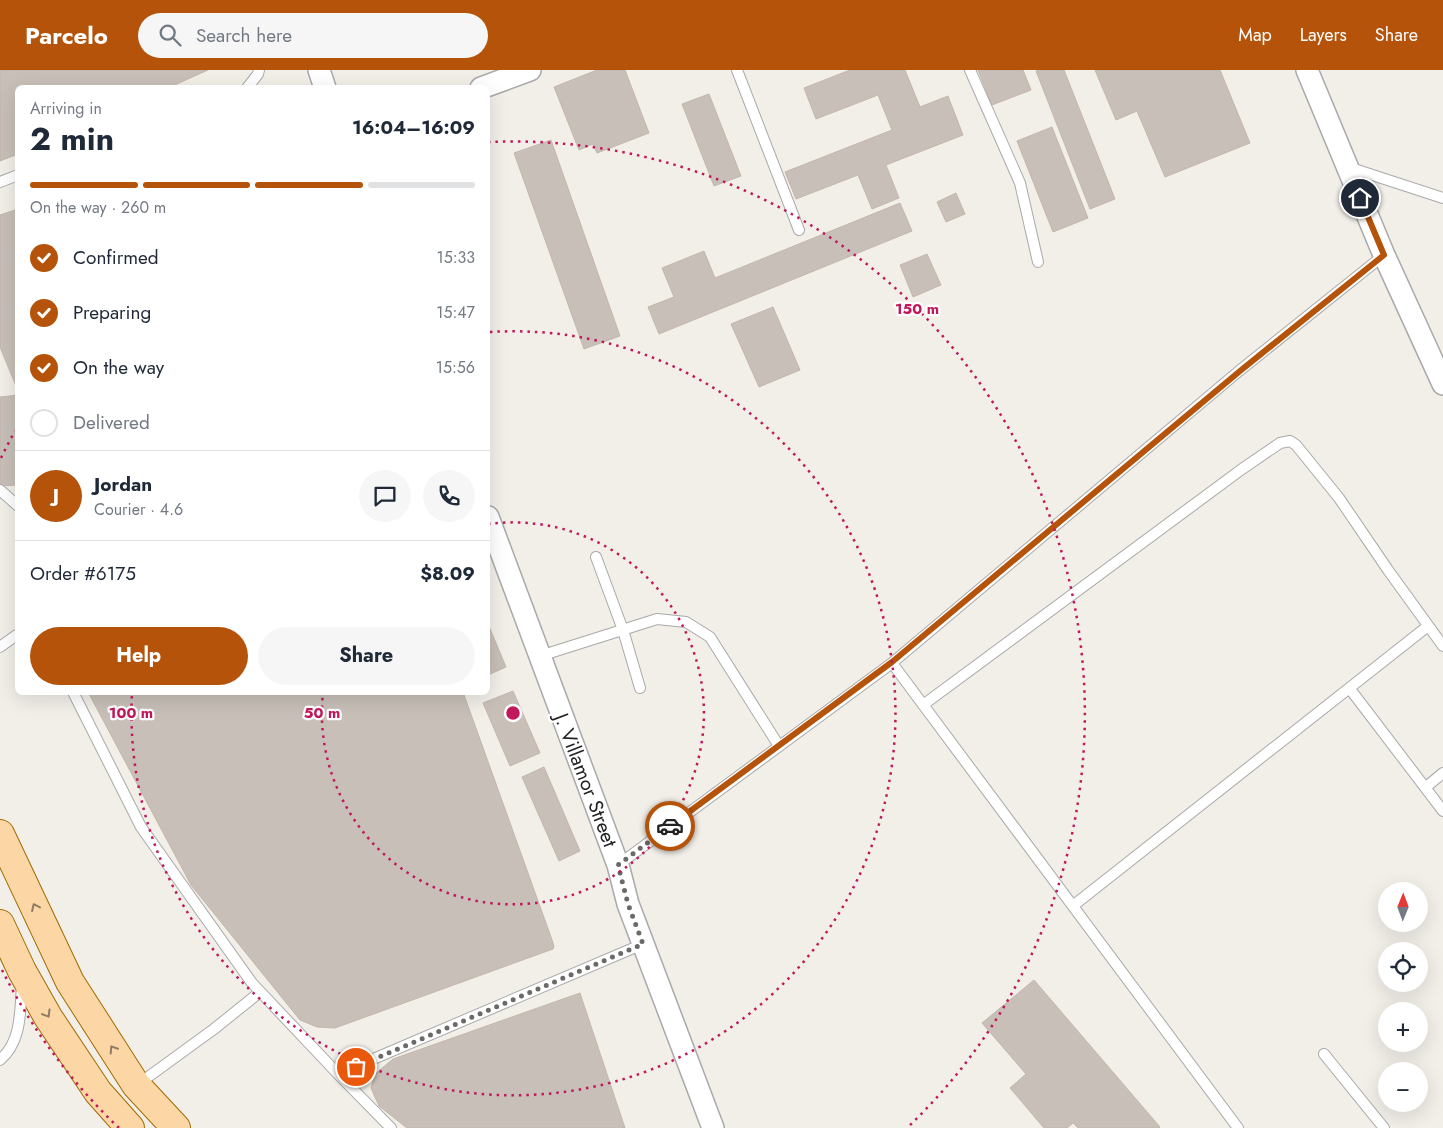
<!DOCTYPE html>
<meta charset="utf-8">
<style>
body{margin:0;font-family:Jost,sans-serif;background:#f6f6f7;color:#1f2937;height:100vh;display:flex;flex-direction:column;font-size:19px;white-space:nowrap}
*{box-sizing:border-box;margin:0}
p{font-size:16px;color:#747a83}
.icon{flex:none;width:28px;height:28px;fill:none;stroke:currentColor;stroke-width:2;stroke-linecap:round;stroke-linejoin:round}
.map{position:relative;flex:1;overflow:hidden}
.panel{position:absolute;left:15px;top:15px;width:475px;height:610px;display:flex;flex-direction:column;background:#fff;border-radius:8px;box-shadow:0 5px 20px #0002}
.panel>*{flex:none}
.needle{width:32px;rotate:1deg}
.controls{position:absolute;left:1378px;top:812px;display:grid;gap:10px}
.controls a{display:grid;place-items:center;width:50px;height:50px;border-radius:50%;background:#fff;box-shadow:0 5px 20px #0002;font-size:25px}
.pin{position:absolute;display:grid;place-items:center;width:42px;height:42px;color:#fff;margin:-21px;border:2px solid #fff;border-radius:50%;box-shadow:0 1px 5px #0007}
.courier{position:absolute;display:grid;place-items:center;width:50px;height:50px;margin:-25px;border:4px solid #b45309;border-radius:50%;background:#fff;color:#222;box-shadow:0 1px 6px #0007}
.summary em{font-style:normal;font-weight:700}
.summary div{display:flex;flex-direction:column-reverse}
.summary{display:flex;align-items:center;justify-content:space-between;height:85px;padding:0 15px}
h1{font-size:32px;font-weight:700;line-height:38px}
.bar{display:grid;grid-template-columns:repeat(4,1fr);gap:8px 5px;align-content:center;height:60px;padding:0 15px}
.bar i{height:6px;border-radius:4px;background:#e0e1e3}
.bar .active{background:#b45309}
.bar p{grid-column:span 4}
.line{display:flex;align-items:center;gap:12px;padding:0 15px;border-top:1px solid #e0e1e3}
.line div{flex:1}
.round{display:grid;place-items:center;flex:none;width:52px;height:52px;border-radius:26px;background:#f6f6f7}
ol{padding:0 15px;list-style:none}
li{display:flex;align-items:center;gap:15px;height:55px}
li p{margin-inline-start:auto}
li .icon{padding:5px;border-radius:50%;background:#b45309;color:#fff;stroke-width:4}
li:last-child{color:#747a83}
li i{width:28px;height:28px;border:2px solid #e0e1e3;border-radius:50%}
.button{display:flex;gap:10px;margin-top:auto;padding:10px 15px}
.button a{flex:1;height:58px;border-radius:30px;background:#b45309;color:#fff;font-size:20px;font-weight:700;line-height:58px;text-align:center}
.button a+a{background:#f6f6f7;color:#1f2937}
header{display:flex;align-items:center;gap:30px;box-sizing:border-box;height:70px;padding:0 25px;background:#b45309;color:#fff}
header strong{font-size:24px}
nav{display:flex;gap:28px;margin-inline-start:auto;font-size:18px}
.search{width:350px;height:45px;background:#f6f6f7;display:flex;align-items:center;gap:12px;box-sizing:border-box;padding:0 18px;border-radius:28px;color:#747a83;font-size:19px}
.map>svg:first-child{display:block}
</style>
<header>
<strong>Parcelo</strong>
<div class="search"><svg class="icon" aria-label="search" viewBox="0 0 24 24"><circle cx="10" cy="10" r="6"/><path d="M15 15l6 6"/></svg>Search here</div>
<nav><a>Map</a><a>Layers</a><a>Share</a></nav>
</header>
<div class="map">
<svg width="1443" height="1058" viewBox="0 0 1443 1058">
<rect width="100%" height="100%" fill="#f2efe9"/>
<!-- building -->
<path fill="#c7bfb8" stroke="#c4b6ab" d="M0,0H208L168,18H18V84L0,91Z
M597,0H625L649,63L597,83L593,74L579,80L554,17Z
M850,0H905L920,37L948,26L963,65L886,95L899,128L872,139L858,105L796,129L785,102L892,60L878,25L816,49L804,18Z
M978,0H1023L1031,20L992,35Z
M1038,0H1064L1115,129L1090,139L1036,1Z
M1095,0H1220L1250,73L1165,107L1137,41L1116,50Z
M709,24L741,106L714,116L682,34Z
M1052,57L1088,148L1053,162L1017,71Z
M551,70L620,266L584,279L514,83Z
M956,123L965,144L946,152L937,132Z
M900,133L912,161L659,264L648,237L674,227L662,198L704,181L715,208Z
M18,139V321L0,277V145Z
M927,184L941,215L913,227L900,195Z
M773,237L800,300L759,317L731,254Z
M18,325V415L0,416V327Z
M488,554L506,597L488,605Z
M513,621L540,683L510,696L483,633Z
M88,622H463L551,867L554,876L553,879L335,958L317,957L300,950L191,815Z
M544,697L580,781L559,791L522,707Z
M1034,910L1160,1057L1159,1058H1078L1073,1053L1067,1058H1044L1010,1018L1026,1004L982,953Z
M580,923L625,1058H407L379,1036L371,1018L375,1004L393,989Z"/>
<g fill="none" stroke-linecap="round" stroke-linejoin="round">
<!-- service casing -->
<g stroke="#a9a9a9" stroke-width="12">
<path id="service" d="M737,0L799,160
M970,0L1020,113L1038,192
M247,18L258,4L259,0
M1348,97L1443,128
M0,112L18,105
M0,420L18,436
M596,487L623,560L640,618
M0,577L18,564
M540,586L657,549L686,552L710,567L779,676
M892,593C1007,747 1123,902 1238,1058
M1350,619L1443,741
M73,622L141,757L252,913L338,1004L391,1058
M923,635L1242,399L1280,373L1290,371L1296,375L1339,428L1388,500L1443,576
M1426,717L1443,703
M618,795L892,593L1239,301L1384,185
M1074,835L1428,556
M1324,984L1384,1058
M0,990C22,971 20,941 22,914
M338,1004L643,874
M137,1015L214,959L260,922"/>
</g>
<!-- minor casing -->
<g stroke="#a9a9a9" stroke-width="24">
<path id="minor" d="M319,0L325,18
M1307,0L1384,185L1443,314
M481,18L530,0
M488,447L618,795L628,834L713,1058"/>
</g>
<!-- primary casing -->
<g stroke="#a06b00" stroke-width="30">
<path id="primary" d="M0,764L70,912L136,1015L176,1058
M0,854L22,901L48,947L98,1022L130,1058"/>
</g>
<!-- service -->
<use href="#service" stroke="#fff" stroke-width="10"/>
<!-- minor -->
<use href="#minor" stroke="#fff" stroke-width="21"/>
<!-- primary -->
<use href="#primary" stroke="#fcd6a4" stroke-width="28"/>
</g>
<!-- one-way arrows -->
<defs><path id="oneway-chevron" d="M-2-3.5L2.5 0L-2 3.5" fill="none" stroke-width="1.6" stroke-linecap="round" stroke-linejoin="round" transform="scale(1.25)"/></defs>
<g stroke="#8f7c63">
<use href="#oneway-chevron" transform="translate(35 837) rotate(-115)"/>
<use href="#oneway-chevron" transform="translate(47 944) rotate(59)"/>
<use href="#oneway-chevron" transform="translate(113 979) rotate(-123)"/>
</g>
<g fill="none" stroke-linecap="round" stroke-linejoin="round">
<!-- done -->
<path stroke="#6b6a68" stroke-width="5" stroke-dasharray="0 9" d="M356,997L643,874L628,834L618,795L670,756"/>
<!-- route -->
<path stroke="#b45309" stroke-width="6" d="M670,756L892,592L1240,301L1384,185L1360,128"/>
</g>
<!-- distance rings -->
<g fill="none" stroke="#c2185b" stroke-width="2.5" stroke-dasharray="2.5 5">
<path d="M488 454A191 191 0 1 1 323 623"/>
<path d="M490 262A382 382 0 1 1 132 623"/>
<path d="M119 1058A572 572 0 0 1 1 898M1 388A572 572 0 0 1 15 361M488 72A572 572 0 0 1 907 1058"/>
</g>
<g text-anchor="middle" stroke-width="4.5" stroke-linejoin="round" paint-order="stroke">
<!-- street labels -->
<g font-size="20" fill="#222" stroke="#fff">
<text transform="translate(586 710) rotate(69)" y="7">J. Villamor Street</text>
</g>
</g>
<circle cx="513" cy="643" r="8" fill="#c2185b" stroke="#fff" stroke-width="2.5"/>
<g font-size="15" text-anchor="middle" font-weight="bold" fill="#c2185b" stroke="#fff" stroke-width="4.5" stroke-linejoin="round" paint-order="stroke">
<text x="917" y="244">150 m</text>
<text x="131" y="648">100 m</text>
<text x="322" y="648">50 m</text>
</g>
</svg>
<div class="controls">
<a><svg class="needle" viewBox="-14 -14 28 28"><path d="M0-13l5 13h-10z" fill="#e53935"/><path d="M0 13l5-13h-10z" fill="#747a83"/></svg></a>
<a><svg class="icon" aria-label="locate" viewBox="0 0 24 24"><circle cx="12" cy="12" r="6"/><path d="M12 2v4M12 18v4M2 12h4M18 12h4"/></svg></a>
<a>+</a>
<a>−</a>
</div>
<div class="pin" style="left:356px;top:997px;background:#ea580c"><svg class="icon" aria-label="bag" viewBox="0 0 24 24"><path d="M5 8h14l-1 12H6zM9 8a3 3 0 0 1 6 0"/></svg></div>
<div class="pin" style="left:1360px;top:128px;background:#1f2937"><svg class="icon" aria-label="home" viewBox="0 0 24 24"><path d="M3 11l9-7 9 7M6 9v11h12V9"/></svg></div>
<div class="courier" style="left:670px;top:756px"><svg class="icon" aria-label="car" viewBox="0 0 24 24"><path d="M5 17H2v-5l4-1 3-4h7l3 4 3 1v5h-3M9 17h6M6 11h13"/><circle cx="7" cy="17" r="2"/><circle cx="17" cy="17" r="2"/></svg></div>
<section class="panel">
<div class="summary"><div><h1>2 min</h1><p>Arriving in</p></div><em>16:04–16:09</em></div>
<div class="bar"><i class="active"></i><i class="active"></i><i class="active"></i><i></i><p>On the way · 260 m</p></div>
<ol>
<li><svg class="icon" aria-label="check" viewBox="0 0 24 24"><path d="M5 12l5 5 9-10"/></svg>Confirmed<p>15:33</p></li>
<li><svg class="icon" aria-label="check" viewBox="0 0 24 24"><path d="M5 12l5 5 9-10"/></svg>Preparing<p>15:47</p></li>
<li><svg class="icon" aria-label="check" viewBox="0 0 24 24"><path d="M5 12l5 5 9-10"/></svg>On the way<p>15:56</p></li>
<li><i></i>Delivered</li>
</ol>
<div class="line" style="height:90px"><b class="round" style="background:#b45309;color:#fff">J</b><div><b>Jordan</b><p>Courier · 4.6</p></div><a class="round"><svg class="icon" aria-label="chat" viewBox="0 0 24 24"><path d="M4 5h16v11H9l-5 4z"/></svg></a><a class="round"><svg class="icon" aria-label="phone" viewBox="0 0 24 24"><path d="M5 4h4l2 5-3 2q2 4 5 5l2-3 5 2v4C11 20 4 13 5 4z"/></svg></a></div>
<div class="line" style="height:65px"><div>Order #6175</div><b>$8.09</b></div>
<div class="button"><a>Help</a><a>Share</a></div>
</section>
</div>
